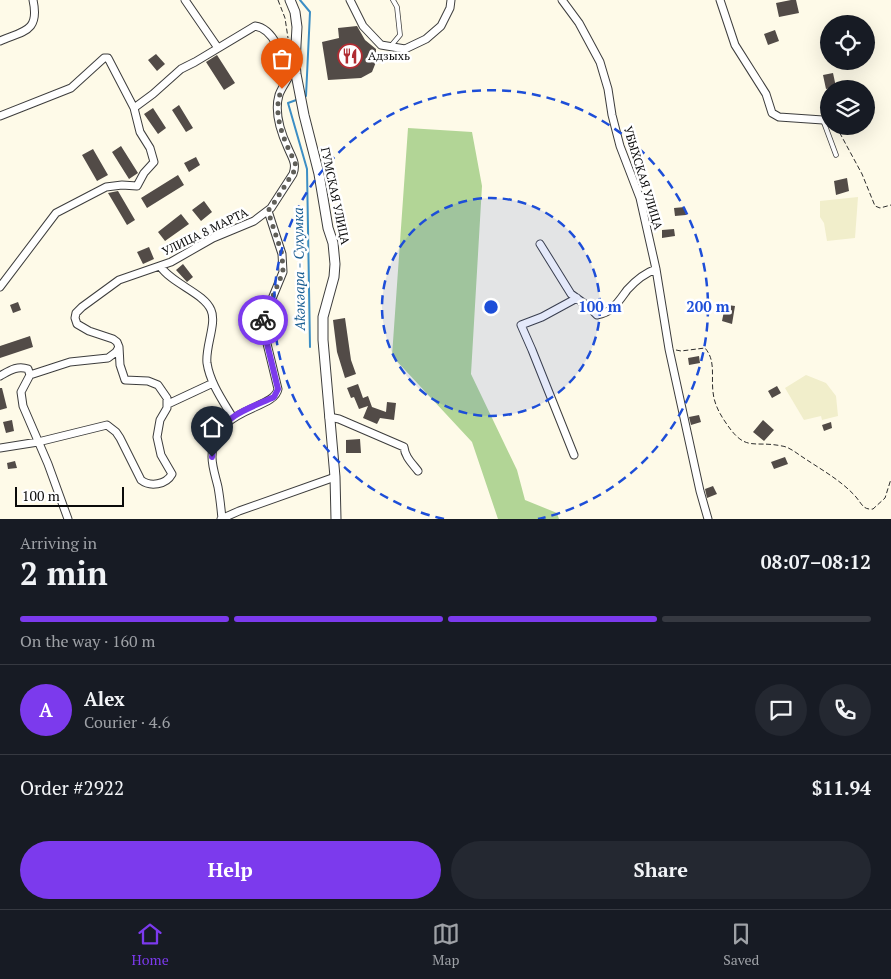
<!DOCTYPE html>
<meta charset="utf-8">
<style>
body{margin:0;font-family:"PT Serif",serif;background:#242831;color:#f1f3f6;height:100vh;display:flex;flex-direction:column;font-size:19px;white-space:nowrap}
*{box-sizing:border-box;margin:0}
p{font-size:16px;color:#9ea1a6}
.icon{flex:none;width:28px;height:28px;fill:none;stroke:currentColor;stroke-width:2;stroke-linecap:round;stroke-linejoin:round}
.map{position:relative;height:519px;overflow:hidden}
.drawer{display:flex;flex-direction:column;background:#171b24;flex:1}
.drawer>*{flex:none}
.buttons{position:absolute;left:820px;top:15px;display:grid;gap:10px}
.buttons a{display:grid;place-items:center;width:55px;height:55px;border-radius:50%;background:#171b24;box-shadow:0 5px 20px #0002;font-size:25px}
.scale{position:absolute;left:15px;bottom:12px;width:109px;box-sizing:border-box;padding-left:5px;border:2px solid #0a0a0a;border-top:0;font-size:14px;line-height:18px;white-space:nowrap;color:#0a0a0a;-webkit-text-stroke:4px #fff;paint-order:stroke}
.pin{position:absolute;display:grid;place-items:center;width:42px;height:42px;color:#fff;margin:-51px -21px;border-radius:50% 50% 50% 0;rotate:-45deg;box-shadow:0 0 5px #0007}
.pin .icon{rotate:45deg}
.courier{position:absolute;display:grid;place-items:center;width:50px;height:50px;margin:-25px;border:4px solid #7c3aed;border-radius:50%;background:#fff;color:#222;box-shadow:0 1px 6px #0007}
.overview em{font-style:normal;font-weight:800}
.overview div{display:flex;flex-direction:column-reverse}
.overview{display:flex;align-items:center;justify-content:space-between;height:85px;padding:0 20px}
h1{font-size:32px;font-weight:800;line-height:38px}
.bar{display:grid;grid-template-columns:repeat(4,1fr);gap:8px 5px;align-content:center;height:60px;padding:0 20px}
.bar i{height:6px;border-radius:4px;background:#363941}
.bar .current{background:#7c3aed}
.bar p{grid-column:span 4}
.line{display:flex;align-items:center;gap:12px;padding:0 20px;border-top:1px solid #363941}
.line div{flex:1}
.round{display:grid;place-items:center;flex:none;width:52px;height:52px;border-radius:26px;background:#242831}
.action{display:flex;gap:10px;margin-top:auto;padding:10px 20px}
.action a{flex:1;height:58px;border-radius:30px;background:#7c3aed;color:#fff;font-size:20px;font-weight:800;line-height:58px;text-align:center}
.action a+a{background:#242831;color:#f1f3f6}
.menu{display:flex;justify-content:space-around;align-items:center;height:70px;border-top:1px solid #363941;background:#171b24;font-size:14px;color:#9ea1a6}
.menu a{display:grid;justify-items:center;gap:2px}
.menu .current{color:#7c3aed}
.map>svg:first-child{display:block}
</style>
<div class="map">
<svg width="891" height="519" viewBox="0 0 891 519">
<rect width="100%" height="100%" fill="#fefae8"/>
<!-- farmland -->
<path fill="#f1eecb" d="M858,197L855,238L827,241L824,223L820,217V201Z
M806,375L826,383L836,396L838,416L822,420L821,416L804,420L785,388Z"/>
<!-- forest -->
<path fill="#b2d596" d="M408,128L472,132L482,186L471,374L517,470L525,500L557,513L559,519H498L472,442L392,356Z"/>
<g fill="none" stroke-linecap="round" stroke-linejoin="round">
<!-- stream -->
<path stroke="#3c8ec4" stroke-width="2" d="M300,0L310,12L306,96L303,97
M299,99L288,103L307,169L310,347"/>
</g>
<!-- building -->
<path fill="#524b47" d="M791,0H796L799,13L779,17L776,3Z
M357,26L365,40L376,49V62L372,72L361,78L328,80L322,42L339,38L338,28Z
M775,30L779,41L768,45L764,34Z
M156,54L165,64L157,71L148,60Z
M217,55L235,83L224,90L206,62Z
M833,73L836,87L826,89L823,75Z
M179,105L193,128L186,132L172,110Z
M153,108L166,128L158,134L144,114Z
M121,146L138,173L129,179L112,152Z
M93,149L108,175L97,181L82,155Z
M196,157L200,165L189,172L184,163Z
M178,175L184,185L147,208L141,198Z
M847,178L849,191L836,195L834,181Z
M118,191L135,220L127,225L108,193Z
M204,201L212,212L201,221L192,210Z
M685,207L686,215L675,216L674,208Z
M181,214L189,224L165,241L158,232Z
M674,229L675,236L662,238V230Z
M149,247L154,259L143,264L137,252Z
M183,264L193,277L187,282L176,270Z
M18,302L21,310L13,313L10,305Z
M720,304L735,306L732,324L722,321L724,311L719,312Z
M345,318L351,360L356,374L345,378L337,352L333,320Z
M30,336L33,347L0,358V346Z
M699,356L700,363L689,365L688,358Z
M358,384L363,398L368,396L372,407L386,412L387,402L396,403L394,420L380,418L377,424L363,418L368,406L359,409L354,397L351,398L347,388Z
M777,386L781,393L772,398L768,391Z
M0,388H2L7,408L0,410Z
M699,415L701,422L691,425L689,417Z
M12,420L14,431L6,433L3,422Z
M763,420L774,430L764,441L753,432Z
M831,422L832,428L824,431L822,425Z
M360,439L361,453H346V440Z
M785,457L788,464L774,469L771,462Z
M15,461L17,468L8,469L7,463Z
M713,486L717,494L707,498L705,489Z"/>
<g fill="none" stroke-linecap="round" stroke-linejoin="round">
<!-- service casing -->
<g stroke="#3d3d3d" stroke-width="5.5">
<path id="service" d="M390,47L400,35L397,7L393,0
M823,120L836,155"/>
</g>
<!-- minor casing -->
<g stroke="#3d3d3d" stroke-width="9">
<path id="minor" d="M185,0L218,48
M350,0L363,26L381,45L405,49L426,39L441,26L450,8L451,0
M562,0L579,23L600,62L608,89L612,115L620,146L640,198L656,269L669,349L700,491L708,519
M720,0L735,45L766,94L772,113L779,117L823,120
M0,41C23,31 40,32 33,0
M0,116L71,88L104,58H108L134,108L140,132L150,148L154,162L144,173L137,186L122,185L106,187L56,213L0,287
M540,244L571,294L589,307L597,315C612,313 619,301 627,290C635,281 645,273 656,269
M160,266C172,284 204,293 211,310C217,323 205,347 207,363C210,383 223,401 233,418
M30,375L70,362L108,358L116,352L119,347L117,342L113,339L89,331L77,324L75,318L76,313L82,307L119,280L171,262L213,238L254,221L271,208L293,174C297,163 292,158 288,148C281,133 274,112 279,95C281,89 285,84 288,78C283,60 276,29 255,26L195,62L181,69L153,94L134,108
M30,375L21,392L23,406L48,464L68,519
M0,376C9,371 17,365 28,369L30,375
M168,404L213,383
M329,417L339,419L404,447C405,457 412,463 418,471
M0,448L38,442L107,425L116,432L120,438L141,480C150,487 166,485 172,474L161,455L157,437L160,420L167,408V398L158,385L148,381L125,380L120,365L119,347
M574,455L532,350L521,325L542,317L577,298
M221,519L239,511L335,477
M222,519C221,508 220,498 218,487C216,478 212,467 212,457C213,406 274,411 278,389L262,323L283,272L282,254L268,211"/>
</g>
<!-- tertiary casing -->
<g stroke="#3d3d3d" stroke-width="11">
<path id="tertiary" d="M290,0L295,12L297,27L295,63L296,74L304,115L319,174L328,228L333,243L335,264L334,277L323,317V340L335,477L336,519"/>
</g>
<!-- path -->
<path stroke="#2c2c2c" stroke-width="1" stroke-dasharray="5 2.5" stroke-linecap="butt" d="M278,0L285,18L288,38
M836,126L862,174L875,206L880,208L891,205
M676,350L681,351L705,348C716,361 711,375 713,392C714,403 719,413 726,423C746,453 753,440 782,446C789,447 795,452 801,456C820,469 841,480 856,497C862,504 863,510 873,509L885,498L891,479"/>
<!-- service -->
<use href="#service" stroke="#fff" stroke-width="4"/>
<!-- minor -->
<use href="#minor" stroke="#fff" stroke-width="7"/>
<!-- tertiary -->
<use href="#tertiary" stroke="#fff" stroke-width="9"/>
</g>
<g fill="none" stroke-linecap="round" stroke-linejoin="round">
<!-- done -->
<path stroke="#5f5e58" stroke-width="5" stroke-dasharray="0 9" d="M263,320L283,272L282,254L268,211L274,203L296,168L295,162C284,141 271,112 282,89"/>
<!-- route -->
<path stroke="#7c3aed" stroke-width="6" d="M212,457C213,451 214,443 216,437C224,415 255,406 274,397L278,389L262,323L263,320"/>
</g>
<!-- distance rings -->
<circle cx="491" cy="307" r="109" fill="#1d4ed8" fill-opacity=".12"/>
<g fill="none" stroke="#1d4ed8" stroke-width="2.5" stroke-dasharray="9 6">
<circle cx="491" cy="307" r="109"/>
<path d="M444 519A217 217 0 1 1 538 519"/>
</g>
<!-- icons -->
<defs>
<g id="restaurant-ring" transform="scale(1.25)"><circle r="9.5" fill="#fff" stroke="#b02c32" stroke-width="1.5"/><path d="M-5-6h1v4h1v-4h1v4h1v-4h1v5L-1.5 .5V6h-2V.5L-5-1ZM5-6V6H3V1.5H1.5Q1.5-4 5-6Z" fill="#b02c32"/></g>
</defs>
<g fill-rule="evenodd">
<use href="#restaurant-ring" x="350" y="56"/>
</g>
<g text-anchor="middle" stroke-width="5" stroke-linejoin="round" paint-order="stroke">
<!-- poi labels -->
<g font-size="12" fill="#0a0a0a" stroke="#fff" text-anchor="start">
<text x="368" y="60">Адзыхь</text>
</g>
<!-- street labels -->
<g font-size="12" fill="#0a0a0a" stroke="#fff">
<text transform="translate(643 178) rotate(73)" y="4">УБЫХСКАЯ УЛИЦА</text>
<text transform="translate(335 196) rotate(78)" y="4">ГУМСКАЯ УЛИЦА</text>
<text transform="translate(205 232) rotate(-26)" y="4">УЛИЦА 8 МАРТА</text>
</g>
<!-- water labels -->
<g font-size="14" font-style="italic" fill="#1c5f93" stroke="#fff">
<text transform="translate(299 269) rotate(-91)" y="5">Аҟәкәара - Сухумка</text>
</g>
</g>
<circle cx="491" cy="307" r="8" fill="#1d4ed8" stroke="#fff" stroke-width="2.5"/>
<g font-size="15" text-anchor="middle" font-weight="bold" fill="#1d4ed8" stroke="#fff" stroke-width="5" stroke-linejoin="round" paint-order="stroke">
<text x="600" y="312">100 m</text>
<text x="708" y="312">200 m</text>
</g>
</svg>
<div class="buttons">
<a><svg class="icon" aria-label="locate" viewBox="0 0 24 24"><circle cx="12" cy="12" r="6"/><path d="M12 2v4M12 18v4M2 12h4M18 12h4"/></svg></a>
<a><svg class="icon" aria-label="layers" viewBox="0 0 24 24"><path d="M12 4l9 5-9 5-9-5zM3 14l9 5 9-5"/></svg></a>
</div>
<div class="scale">100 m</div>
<div class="pin" style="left:282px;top:89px;background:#ea580c"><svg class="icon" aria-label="bag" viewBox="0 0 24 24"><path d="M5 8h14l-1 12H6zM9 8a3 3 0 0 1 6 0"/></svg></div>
<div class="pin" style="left:212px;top:457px;background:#1f2937"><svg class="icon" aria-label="home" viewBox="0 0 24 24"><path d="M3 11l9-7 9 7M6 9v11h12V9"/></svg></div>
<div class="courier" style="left:263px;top:320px"><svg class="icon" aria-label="bike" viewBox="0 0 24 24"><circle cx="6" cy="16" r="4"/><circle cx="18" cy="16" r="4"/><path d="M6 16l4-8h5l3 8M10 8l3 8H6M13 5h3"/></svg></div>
</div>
<section class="drawer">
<div class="overview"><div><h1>2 min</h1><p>Arriving in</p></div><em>08:07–08:12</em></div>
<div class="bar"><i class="current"></i><i class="current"></i><i class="current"></i><i></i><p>On the way · 160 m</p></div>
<div class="line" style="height:90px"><b class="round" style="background:#7c3aed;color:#fff">A</b><div><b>Alex</b><p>Courier · 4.6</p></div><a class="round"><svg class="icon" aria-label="chat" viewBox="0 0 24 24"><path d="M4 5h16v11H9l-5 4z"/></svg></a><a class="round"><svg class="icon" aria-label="phone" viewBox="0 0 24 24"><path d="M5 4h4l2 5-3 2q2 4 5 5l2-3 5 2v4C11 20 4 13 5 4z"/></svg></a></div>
<div class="line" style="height:65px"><div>Order #2922</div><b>$11.94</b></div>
<div class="action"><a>Help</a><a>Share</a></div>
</section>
<nav class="menu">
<a class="current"><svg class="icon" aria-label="home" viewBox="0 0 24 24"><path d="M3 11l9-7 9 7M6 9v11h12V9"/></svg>Home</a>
<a><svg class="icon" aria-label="map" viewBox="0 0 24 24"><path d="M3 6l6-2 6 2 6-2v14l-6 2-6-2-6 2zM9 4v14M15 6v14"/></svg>Map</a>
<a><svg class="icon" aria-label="saved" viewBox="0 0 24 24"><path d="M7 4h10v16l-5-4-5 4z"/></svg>Saved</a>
</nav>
